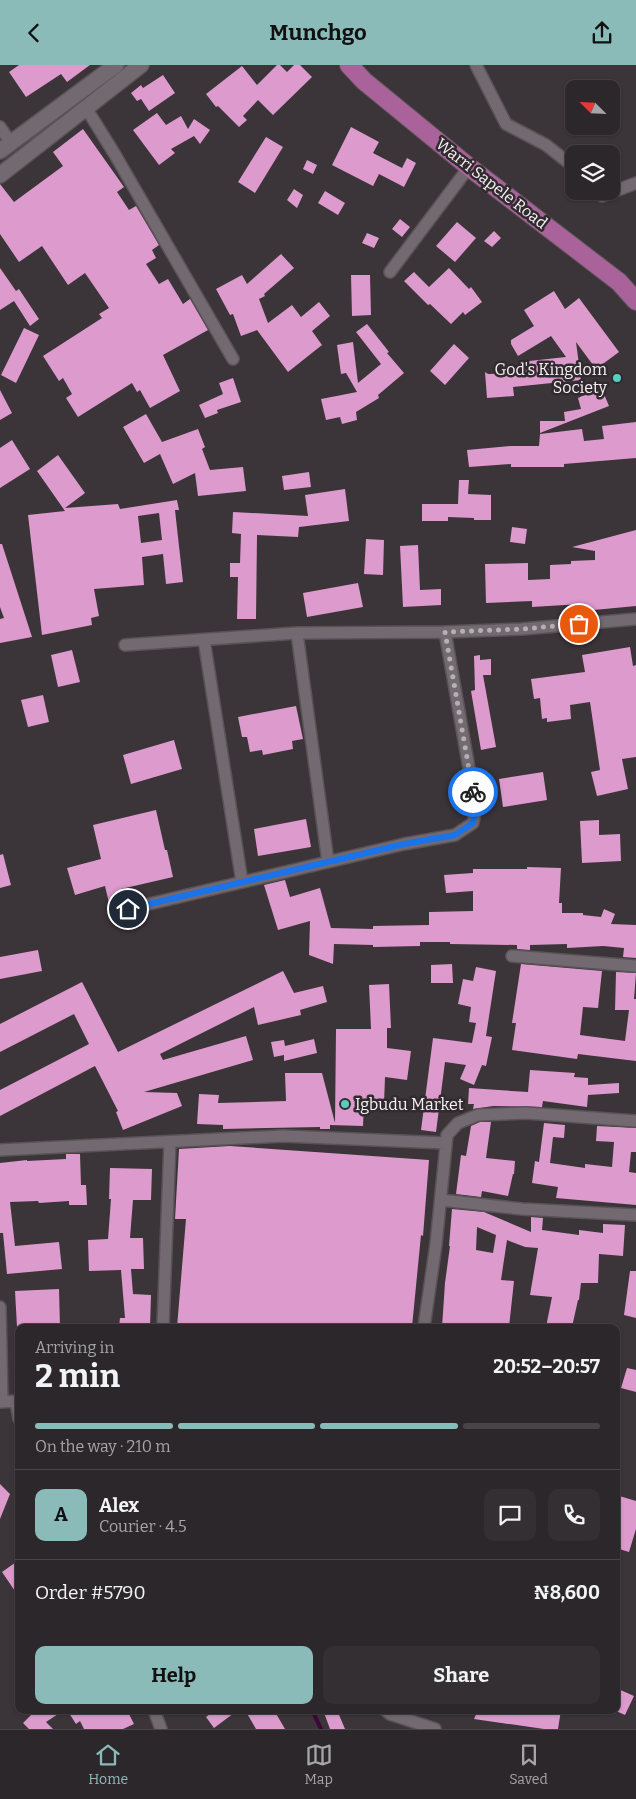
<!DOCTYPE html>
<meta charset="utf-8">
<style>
body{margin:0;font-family:Bitter,serif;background:#342f33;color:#f1f3f6;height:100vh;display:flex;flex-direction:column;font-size:19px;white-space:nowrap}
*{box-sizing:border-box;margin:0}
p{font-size:16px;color:#a6a5a9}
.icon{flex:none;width:28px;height:28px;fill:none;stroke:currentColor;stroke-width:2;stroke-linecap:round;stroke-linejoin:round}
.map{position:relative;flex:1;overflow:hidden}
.details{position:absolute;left:15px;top:1259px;width:605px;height:390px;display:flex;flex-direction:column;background:#2c272b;border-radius:10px;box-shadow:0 1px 4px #0004,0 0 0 1px #484447}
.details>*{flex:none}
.needle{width:32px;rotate:294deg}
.buttons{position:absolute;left:565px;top:15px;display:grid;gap:10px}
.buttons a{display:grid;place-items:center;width:55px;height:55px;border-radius:10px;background:#2c272b;box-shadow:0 1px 4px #0004,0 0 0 1px #484447;font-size:25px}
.pin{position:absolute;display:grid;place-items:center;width:42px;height:42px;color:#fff;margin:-21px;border:2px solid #fff;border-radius:50%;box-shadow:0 1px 5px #0007}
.courier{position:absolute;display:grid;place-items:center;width:50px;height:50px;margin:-25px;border:4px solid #1a73e8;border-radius:50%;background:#fff;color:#222;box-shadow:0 1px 6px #0007}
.head em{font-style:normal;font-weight:700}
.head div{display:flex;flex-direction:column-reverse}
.head{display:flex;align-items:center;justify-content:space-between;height:85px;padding:0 20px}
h1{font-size:32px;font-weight:700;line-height:38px}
.bar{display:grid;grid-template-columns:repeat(4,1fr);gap:8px 5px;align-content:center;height:60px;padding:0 20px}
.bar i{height:6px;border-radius:4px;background:#484447}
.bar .on{background:#8bbbb9}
.bar p{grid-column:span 4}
.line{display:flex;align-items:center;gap:12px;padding:0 20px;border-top:1px solid #484447}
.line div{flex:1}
.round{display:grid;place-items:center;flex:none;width:52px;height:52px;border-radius:10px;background:#342f33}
.cta{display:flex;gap:10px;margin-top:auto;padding:10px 20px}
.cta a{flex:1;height:58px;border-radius:10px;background:#8bbbb9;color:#111;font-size:20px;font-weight:700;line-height:58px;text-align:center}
.cta a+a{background:#342f33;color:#f1f3f6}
header{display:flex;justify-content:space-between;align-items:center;height:65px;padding:0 20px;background:#8bbbb9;color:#111;font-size:22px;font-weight:700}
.menu{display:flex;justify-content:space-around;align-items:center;height:70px;border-top:1px solid #484447;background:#2c272b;font-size:14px;color:#a6a5a9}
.menu a{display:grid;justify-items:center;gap:2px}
.menu .on{color:#8bbbb9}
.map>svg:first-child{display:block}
</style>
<header><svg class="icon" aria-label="back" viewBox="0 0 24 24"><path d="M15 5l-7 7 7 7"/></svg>Munchgo<svg class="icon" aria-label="share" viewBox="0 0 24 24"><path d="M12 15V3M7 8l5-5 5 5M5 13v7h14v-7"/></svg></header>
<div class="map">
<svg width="636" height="1664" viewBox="0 0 636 1664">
<rect width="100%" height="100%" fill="#3b3439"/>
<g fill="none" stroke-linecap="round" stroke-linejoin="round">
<!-- stream -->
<path stroke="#3f0636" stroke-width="4" d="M312,1645L321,1664"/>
</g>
<!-- building -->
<path fill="#dd9acd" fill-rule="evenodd" d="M19,0H90L67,17L61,9L26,32L9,7Z
M277,0H280L287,7L294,0H300L312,12L273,50L258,35L243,51L247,55L239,62L218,41L216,42L206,29L242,1L257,20Z
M163,10L175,28L149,46L141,34L137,36L131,28L141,20L143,23Z
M157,48L166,60L181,51L188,64L194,54L210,65L200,79L194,71L171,84L175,88L159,100L133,65Z
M351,62L379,77L373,88L402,103L407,93L416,98L404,122L379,109L373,121L332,100Z
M83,64L124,122L117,127L129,145L136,141L159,180L152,185L156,193L146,199L159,219L168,214L183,239L190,234L208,265L163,290L180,326L150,343L140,325L137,327L132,318L78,352L66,333L72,329L63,313L59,316L43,291L102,253L99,249L109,243L85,208L68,220L42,181L19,197L0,169V119L14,137L63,101L53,87Z
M266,72L283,82L255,128L238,117Z
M307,95L317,100L313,109L303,104Z
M294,124L303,130L297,143L287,135Z
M325,126L345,138L338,150L318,138Z
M400,154L410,162L402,172L392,164Z
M457,157L476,173L455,197L436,181Z
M494,166L501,173L492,182L484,176Z
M367,168L379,173L374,183L362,178Z
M281,189L294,203L264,229L265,231L259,234L268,258L292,240L301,252L319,237L330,251L312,266L322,280L288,307L257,265L241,271L233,249L230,250L216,224L242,210L247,219Z
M0,203L16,226L19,224L39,254L30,261L14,236L0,245Z
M449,203L469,224L471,222L482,237L465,250L463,247L451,259L430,239L428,240L404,216L414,207L429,222Z
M351,210H370L371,250L352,251Z
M554,226L565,244L579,233L619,287L596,304L576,277L581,315L513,322L514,331L487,333L485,307L488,309H491L521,306L520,297L566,292L551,271L518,291L511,279V275L534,261L524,245Z
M367,259L389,287L387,288L404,308L378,330L379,333L356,347L357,355L342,359L340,352L326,355L321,334L357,327L346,308L341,309L337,280L353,277L358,318L381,299L356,267Z
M24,263L39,270L16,318L1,310Z
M454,279L469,293L445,320L430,306Z
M233,313L241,337L217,345L218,348L205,353L199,340L223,329L219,318Z
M601,322L609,341L540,368V356H565L564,347L581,344L578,333Z
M0,325L12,348L0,355Z
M146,349L162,377L198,364L205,382L202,384L210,405L243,402L246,426L198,431L195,408L173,419L160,389L144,398L123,362Z
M636,357V393L564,399V402H511V399L469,402L467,385L511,381H539L540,369L582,364L584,376L604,374L602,361Z
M12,375L30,404L0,423V383Z
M58,390L85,428L65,443L118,439L120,444L177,435L179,445H175L183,517L166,519L163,489L142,492L144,520L94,524L99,551L91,553L92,560L42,570L28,450L65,446L37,406ZM159,448L162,475L141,478L138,451Z
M309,407L311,422L284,425L282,411Z
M459,415H469L468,429L491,430V455H474V453L448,452V456H422V439H458Z
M345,424L349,456L299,462L298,472L257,470L256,554H237L238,512H230V498H240L241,469L232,468L233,447L308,451L305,430Z
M512,462L527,464L525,479L510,477Z
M636,465V541L583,546L581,539L532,542V536L486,538L485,499L528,498V515L550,514V500L571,499V496L595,495V486L572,482Z
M366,474L384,475L383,510L364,509Z
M0,479H2L32,572L0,578V554L4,553L0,542Z
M418,480L420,525L441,524V540L403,542L400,481Z
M358,518L363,542L307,552L303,528Z
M630,582L633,601L636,600V692L622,694L628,724L597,731L591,707L600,705L590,637L570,640L571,654L547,657V653L542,654L540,633L534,634L531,614L585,607L582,590Z
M72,585L80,617L58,622L51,590Z
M480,590V595L491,594V610H483L496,682L481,685L471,626L475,625L474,591Z
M43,630L49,657L28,662L21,635Z
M296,641L303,674L292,676L293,684L263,690L262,685L250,687L247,672H242L238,652Z
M174,675L182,704L131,719L123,690Z
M543,707L547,735L503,742L499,714Z
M156,745L165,785H167L173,812L121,824L123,835L109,838L105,821L75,830L67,803L101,794L93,760Z
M306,754L311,782L258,791L254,764Z
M599,755V770L620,769L621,796L582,798L580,756Z
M3,789L11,820L0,823V790Z
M527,802L561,803L559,838H562V848H583V850L601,852L604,844L615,849L611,859L636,860V893L623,892L624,883L603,881L567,883V879L530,880V885L517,884V880L450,879V877H420V881L373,882V880L334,879L333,899L309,890L310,856L278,865L264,820L285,815L290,832L320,823L331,863L373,864V861L429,860V847L473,846V826L446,828L444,810L473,808V804H527Z
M38,885L42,906L0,914V892Z
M452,899L453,918H431V900Z
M521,899L602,906L598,943L583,942L580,970L625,976L629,945H615L616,907L636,908L634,934H636V996L578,989L577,994L512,985L516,958H512Z
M476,902L496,906L486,971L492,972L486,1001L482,1000L474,1020L460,1014L466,1000L445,997L436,1067L421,1065L433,973L472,978L476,958L469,957L471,942L458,939L463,914L473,916Z
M283,906L294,928L323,921L327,937L300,945L301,950L258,960L254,942L160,989L163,995L246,971L253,995L144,1027L177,1028L182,1041L123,1065L116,1047L118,1046L95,1001L0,1051V1025L89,979L74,949L0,987V959L82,917L118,987Z
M389,919L391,963H387V983L411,986L407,1015L385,1012L384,1039L364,1038L363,1061L330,1060V1064H320V1062L223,1064V1060L197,1059L199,1029L219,1030L218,1038L286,1036L285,1008H322L335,1058L336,964H371L369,920Z
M314,974L317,988L284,996V990L274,992L271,977L284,975L285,981Z
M530,1005L575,1008L574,1012L588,1013V1020L619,1018V1028L588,1030L587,1042L543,1036L542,1042L493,1041L473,1044L474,1039H468L469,1023L528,1027Z
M480,1057H491L486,1093L515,1096L514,1109H513L508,1131L482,1126L481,1132L456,1129L461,1090L466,1091L471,1061Z
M544,1058L565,1060L564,1073L553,1072L550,1098L585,1103V1099L612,1102L614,1077L596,1076L597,1061L636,1063V1087H631L629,1107L636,1108V1140L556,1133L558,1122L532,1118L535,1096L539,1097Z
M230,1081L429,1095L423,1171L421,1170L412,1262H177L186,1154H175L179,1084Z
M66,1089H80L81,1120H86L87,1140H69V1136L39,1138L38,1136L10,1137L15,1181L59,1177L62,1204L7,1209L3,1168H0V1098L27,1095V1096L66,1094Z
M110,1103L152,1104L151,1135H133L130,1173H143L144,1204H131L133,1229L151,1230L150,1262H119L120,1253H125L121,1205L89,1206L88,1175L108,1174L111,1134H109Z
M452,1144L484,1147L531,1167V1152L543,1153L542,1165L579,1170V1165L603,1168V1159L625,1160L623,1191L599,1189L598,1218H581L579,1235H578L572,1262H546L552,1232L530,1230L538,1183L525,1182L507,1175L501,1215L514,1216L509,1262H491V1261L467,1259L466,1262H442L445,1218L450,1181H449ZM477,1162L496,1170L493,1188L476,1185Z
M630,1206H636V1253L624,1250Z
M59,1224L60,1262H17L15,1226Z
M627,1303L636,1305V1327L621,1323Z
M0,1419L10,1429L0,1454Z
M616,1430L636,1436V1464L629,1487L616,1483Z
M19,1495V1532L2,1507Z
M616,1623L634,1631L625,1650L616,1646Z
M36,1645H64L46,1657L53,1664H29L23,1658Z
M67,1645H127L134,1659L123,1664H84L80,1656L76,1659Z
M215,1645H238L214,1663L206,1652Z
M245,1645H274L285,1664H256Z
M323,1645H337L345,1664H330Z
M478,1645H561L558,1664H544L474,1654Z"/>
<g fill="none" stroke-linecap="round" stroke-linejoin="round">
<!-- minor casing -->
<g stroke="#595357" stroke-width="14">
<path id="minor" d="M476,0L506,59L546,80L574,102
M86,43L114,88L233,294
M0,62L11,78
M597,126L602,131L636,118
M390,207L469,102
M297,568L328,797
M204,575L242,817
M125,580L297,568L445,567L522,564L636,554
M128,844L404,779L455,770L473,758L476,743L445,567
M512,891L636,901
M0,1085L283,1071L446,1078
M441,1135L522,1144L636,1150
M0,1242L2,1337
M163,1262L170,1077
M424,1262L436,1179L447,1070L458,1058L478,1050L526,1048L636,1056
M0,1337L19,1336
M16,1337L19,1354
M154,1645L161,1664
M385,1645L390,1649L435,1664"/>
</g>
<!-- secondary casing -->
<g stroke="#595357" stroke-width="18">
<path id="secondary" d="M0,86L116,0
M0,110L141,0"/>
</g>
<!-- trunk casing -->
<g stroke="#595357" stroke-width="20">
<path id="trunk" d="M349,0L364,16L469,102L619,217L636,236"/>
</g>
<!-- minor -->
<use href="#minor" stroke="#726a70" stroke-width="11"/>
<!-- secondary -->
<use href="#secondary" stroke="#726a70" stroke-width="15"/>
<!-- trunk -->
<use href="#trunk" stroke="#aa639a" stroke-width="18"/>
</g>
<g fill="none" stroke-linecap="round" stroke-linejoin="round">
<!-- done -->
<path stroke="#b5b0b3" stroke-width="5" stroke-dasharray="0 9" d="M473,727L445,567L522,564L579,559"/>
<!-- route -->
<path stroke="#1a73e8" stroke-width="6" d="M128,844L404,779L455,770L473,758L476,743L473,727"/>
</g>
<!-- markers -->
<g fill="#57cec1" stroke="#312a2f" stroke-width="2">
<circle cx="617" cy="313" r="5"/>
<circle cx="345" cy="1039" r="5"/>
</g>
<g text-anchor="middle" stroke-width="5" stroke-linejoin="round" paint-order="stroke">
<!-- street labels -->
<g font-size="16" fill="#f7f2f5" stroke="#312a2f">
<text transform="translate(492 118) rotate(38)" y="6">Warri Sapele Road</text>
</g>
<!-- poi labels -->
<g font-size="16" fill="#f7f2f5" stroke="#312a2f" text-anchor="end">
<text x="607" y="310">God's Kingdom<tspan x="607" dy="18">Society</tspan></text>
<text x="355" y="1045" text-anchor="start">Igbudu Market</text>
</g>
</g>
</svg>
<div class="buttons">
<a><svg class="needle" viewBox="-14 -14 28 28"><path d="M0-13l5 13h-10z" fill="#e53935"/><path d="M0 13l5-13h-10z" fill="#a6a5a9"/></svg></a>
<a><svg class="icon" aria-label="layers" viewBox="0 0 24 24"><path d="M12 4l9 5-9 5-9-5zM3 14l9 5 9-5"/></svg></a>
</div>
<div class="pin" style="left:579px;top:559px;background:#ea580c"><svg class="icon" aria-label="bag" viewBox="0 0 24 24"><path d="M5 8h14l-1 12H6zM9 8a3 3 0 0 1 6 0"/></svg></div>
<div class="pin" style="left:128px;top:844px;background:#1f2937"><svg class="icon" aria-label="home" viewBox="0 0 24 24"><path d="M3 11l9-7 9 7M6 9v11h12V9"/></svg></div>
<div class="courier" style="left:473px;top:727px"><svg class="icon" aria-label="bike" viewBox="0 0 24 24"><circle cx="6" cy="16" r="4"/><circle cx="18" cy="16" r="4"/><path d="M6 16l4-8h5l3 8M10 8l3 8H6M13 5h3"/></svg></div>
<section class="details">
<div class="head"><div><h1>2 min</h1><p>Arriving in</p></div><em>20:52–20:57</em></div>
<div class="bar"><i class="on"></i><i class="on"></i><i class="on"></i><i></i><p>On the way · 210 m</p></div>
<div class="line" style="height:90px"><b class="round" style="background:#8bbbb9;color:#111">A</b><div><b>Alex</b><p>Courier · 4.5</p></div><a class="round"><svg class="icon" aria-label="chat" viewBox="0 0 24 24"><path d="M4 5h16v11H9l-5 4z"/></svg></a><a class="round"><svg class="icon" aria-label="phone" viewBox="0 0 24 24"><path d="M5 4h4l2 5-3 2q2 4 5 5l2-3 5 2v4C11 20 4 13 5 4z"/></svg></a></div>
<div class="line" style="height:65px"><div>Order #5790</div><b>₦8,600</b></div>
<div class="cta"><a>Help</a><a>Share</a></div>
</section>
</div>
<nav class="menu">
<a class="on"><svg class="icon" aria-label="home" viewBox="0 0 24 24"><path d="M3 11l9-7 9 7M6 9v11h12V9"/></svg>Home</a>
<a><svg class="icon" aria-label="map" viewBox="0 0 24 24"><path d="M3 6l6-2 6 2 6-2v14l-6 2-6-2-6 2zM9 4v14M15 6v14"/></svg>Map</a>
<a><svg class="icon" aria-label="saved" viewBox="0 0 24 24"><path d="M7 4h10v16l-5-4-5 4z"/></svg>Saved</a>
</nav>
